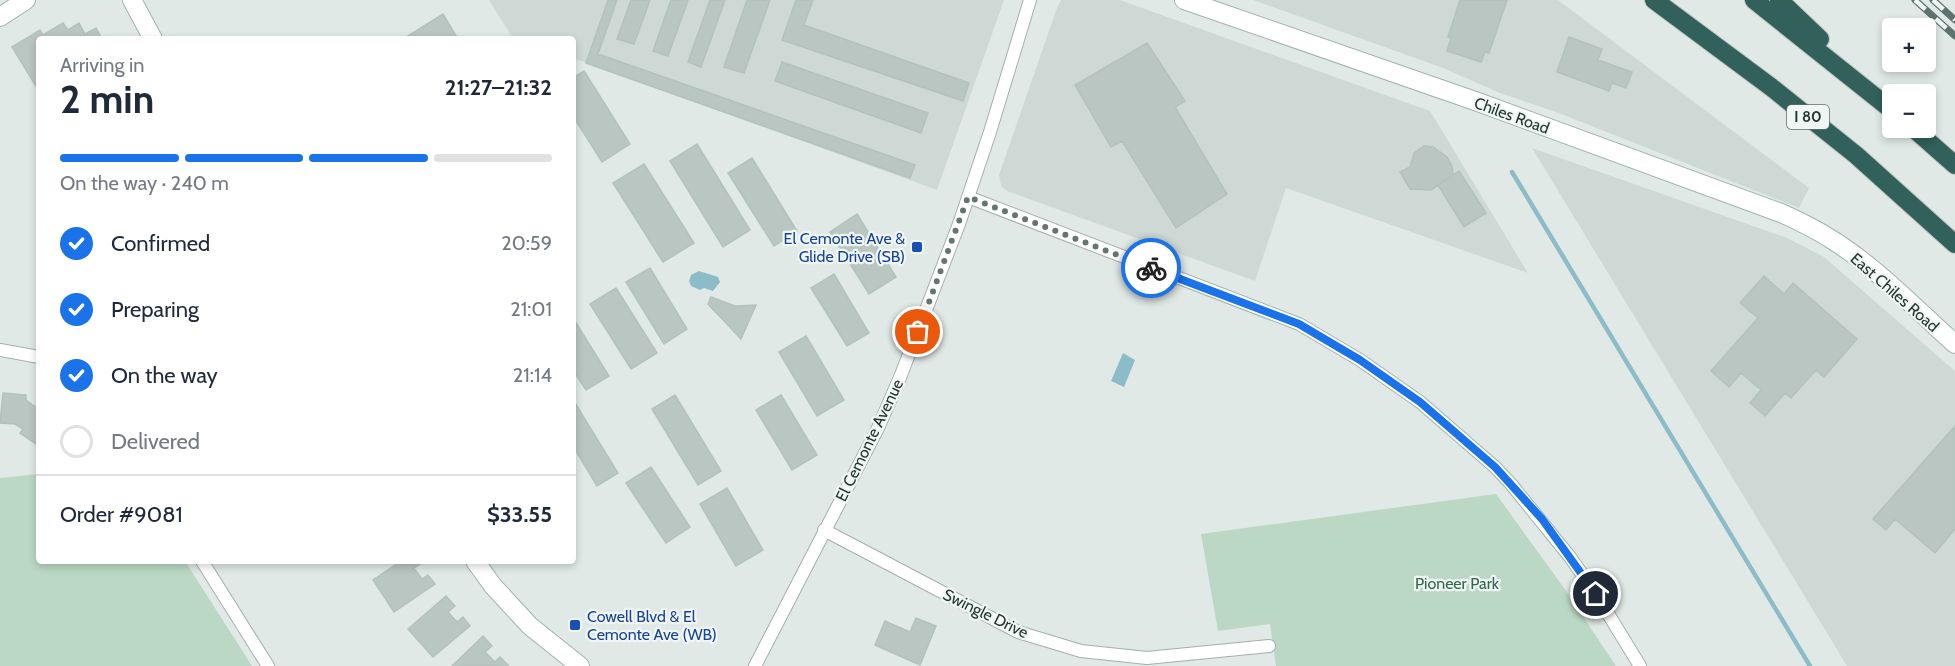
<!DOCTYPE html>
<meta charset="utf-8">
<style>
body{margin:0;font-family:Cabin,sans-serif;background:#f6f6f7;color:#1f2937;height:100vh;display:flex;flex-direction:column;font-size:22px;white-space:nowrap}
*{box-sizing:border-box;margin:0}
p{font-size:20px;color:#747a83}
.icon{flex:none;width:33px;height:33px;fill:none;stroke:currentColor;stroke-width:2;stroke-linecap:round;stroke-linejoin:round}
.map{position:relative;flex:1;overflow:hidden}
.details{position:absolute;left:36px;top:36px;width:540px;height:528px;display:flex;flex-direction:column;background:#fff;border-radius:6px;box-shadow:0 3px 9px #0003}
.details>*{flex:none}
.fabs{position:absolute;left:1882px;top:18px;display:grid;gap:12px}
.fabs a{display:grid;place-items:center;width:54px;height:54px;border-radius:6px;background:#fff;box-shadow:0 3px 9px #0003;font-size:30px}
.pin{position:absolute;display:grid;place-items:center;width:51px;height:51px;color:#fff;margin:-26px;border:3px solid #fff;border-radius:50%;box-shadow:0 2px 6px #0007}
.courier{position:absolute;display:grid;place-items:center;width:60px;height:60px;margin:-30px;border:4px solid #1a73e8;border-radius:50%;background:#fff;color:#222;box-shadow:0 2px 8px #0007}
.headline em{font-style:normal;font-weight:700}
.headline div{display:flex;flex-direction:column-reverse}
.headline{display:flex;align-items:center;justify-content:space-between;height:102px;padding:0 24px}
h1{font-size:39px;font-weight:700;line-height:45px}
.bar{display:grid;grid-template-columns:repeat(4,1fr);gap:9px 6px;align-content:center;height:72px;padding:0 24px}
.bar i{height:8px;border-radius:4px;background:#e0e1e3}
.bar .on{background:#1a73e8}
.bar p{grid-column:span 4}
.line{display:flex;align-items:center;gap:15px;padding:0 24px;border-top:2px solid #e0e1e3}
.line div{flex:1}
ol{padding:0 24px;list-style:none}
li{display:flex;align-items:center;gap:18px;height:66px}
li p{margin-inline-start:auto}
li .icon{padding:6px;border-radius:50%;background:#1a73e8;color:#fff;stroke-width:4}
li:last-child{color:#747a83}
li i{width:33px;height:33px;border:3px solid #e0e1e3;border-radius:50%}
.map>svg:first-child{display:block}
</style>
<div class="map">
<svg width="1955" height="666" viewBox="0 0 1955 666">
<rect width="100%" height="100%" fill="#e0e9e6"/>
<!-- built -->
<path fill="#ced9d5" d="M489,0H1004L937,190L573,58V39H517L512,37Z
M1061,0H1120L1430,111L1528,273L1286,188L1255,281L1007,191L1001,186L999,175L1057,8Z
M1253,0H1558L1809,188L1799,208L1556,112L1500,93L1443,68Z
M1532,148L1787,238L1824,257L1955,371V666H1847Z"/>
<!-- green -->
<path fill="#bbd8c5" d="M39,474V561H185L252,666H0V478Z
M1496,494L1564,588L1616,666H1276L1270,624L1218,631L1201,534Z"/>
<!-- water -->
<path fill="#8dbcc9" d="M699,271L718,277L720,282L713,291L704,288L700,290L691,286L689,281L691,275Z
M1123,353L1135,360L1124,387L1111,381Z"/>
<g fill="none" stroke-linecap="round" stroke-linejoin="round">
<!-- stream -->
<path stroke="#8dbcc9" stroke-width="4.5" d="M1512,172L1810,666"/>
</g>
<!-- building -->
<path fill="#b9c6c2" stroke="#b3c2bd" stroke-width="1.5" d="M608,0H617L598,54L915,165L910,178L586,63Z
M631,0H650L634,44L617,39Z
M671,0H688L668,56L653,51Z
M710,0H725L701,67L688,62Z
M747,0H770L744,73L724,67Z
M796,0H813L804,25L969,83L963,101L782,40Z
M1460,0H1507L1489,53L1485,52L1481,62L1447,51L1451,38L1448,37Z
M443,14L458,39H403Z
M63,23L68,30L79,23L85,34L96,28L102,39H39V91L12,47L40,30L43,35Z
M1569,37L1602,49L1598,60L1632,72L1626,88L1612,83L1609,91L1557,72Z
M1147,43L1185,101L1175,107L1227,194L1176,228L1122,141L1111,147L1075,85Z
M782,62L928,113L921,133L775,81Z
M584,71L630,144L602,162L573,116V78Z
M697,144L750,230L723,247L670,161Z
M1424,146L1433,147L1447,157L1452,166L1453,175L1431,190L1410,189L1400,172L1410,167L1414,153Z
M752,158L797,231L774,246L728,173Z
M644,164L694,243L663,262L613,183Z
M1459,171L1486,213L1464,227L1438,185Z
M857,214L896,277L869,294L830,232Z
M650,268L687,329L664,344L626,282Z
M834,274L869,333L847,346L811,288Z
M1764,276L1784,294L1793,283L1857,339L1824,377L1816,370L1791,398L1785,393L1765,416L1750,403L1761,390L1741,373L1729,387L1711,371L1758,318L1740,303Z
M616,288L657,353L631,369L590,304Z
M711,297L735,306L756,305L741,339L708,304Z
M573,318L609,376L586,390L573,370Z
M806,336L844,400L817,416L779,352Z
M3,393L26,395V400L38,409L39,407V446L20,433L23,429L15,424L0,423Z
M675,395L721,471L698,485L652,409Z
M781,395L817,455L792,470L756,410Z
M575,403L618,473L597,486L573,446V405Z
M1955,426V529L1935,553L1895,519L1886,530L1873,519Z
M651,467L690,527L666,543L626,483Z
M727,488L763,550L736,566L700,504Z
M401,561H421L422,563L414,568L422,579L428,575L435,584L394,612L373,580Z
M446,596L455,606L448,612L457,622L463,617L470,626L433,657L408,629Z
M916,618L936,626L920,665L875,645L885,621L910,632Z
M483,636L492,646L485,652L495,662L500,657L508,665L452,666Z"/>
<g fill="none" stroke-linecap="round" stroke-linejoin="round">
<!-- street casing -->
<g stroke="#a4b0ad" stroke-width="14">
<path id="street" d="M968,197L1299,324L1360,360L1420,402L1495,467L1511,484L1570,557L1596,594L1640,666
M0,350L39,357
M824,530L1018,632L1081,651L1147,658L1269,646
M202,561L268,666
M755,666L878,428L901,375L959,224L990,132L1030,0"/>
</g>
<!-- secondary casing -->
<g stroke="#a0b3ae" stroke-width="20">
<path id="secondary" d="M132,0L153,39
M1184,0L1478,102L1781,213C1799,221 1817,230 1834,241C1878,269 1916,309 1955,344
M0,17L26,0
M475,561L493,586L530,626L580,666"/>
</g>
<!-- highway casing -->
<g stroke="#bdc3c2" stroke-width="20">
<path id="highway" d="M1654,0L1771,87L1856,155L1955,244
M1754,0L1893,111
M1779,0L1820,39
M1913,128L1955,165"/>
</g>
<!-- street -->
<use href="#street" stroke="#fff" stroke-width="12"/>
<!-- secondary -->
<use href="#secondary" stroke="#fff" stroke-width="18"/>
<!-- highway -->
<use href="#highway" stroke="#32605a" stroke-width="18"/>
<!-- rail casing -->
<g stroke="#5d736f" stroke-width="7">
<path id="rail" d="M1915,0L1955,36
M1933,0L1955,20"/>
</g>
<!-- rail -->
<use href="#rail" stroke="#f0f6f3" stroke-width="4.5" stroke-dasharray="14" stroke-linecap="butt"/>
</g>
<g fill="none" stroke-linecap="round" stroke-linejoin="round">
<!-- done -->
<path stroke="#657572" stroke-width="6" stroke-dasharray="0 10.8" d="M918,332L968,197L1151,268"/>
<!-- route -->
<path stroke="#1a73e8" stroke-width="8" d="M1151,268L1299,324L1360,360L1420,402L1495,467L1542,519L1596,594"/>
</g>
<!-- markers -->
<g fill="#1a4fb4" stroke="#f0f6f3" stroke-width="2">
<rect x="911" y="241" width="12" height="12" rx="3"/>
<rect x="569" y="619" width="12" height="12" rx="3"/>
</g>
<g text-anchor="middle" stroke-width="4.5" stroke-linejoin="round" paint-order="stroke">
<!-- shield labels -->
<rect fill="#f0f6f3" stroke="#60706d" stroke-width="1.5" x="1787" y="105" width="42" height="24" rx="4.5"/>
<g font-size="15" font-weight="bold" fill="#233733">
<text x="1808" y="122">I 80</text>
</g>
<!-- street labels -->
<g font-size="16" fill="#233733" stroke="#f0f6f3">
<text transform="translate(1512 115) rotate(20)" y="6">Chiles Road</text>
<text transform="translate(1895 292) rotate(41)" y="6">East Chiles Road</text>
<text transform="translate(869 440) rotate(-64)" y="6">El Cemonte Avenue</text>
<text transform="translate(986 613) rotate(26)" y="6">Swingle Drive</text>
</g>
<!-- transit labels -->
<g font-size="16" fill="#164399" stroke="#f0f6f3" text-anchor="end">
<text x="905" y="244">El Cemonte Ave &amp;<tspan x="905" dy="18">Glide Drive (SB)</tspan></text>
<text x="587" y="622" text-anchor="start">Cowell Blvd &amp; El<tspan x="587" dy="18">Cemonte Ave (WB)</tspan></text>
</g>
<!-- park labels -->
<g font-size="16" fill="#316a4b" stroke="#f0f6f3">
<text x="1457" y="589">Pioneer Park</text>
</g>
</g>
</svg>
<div class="fabs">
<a>+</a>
<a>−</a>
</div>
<div class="pin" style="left:918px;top:332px;background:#ea580c"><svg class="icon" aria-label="bag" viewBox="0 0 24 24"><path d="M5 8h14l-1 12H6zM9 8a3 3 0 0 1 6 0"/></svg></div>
<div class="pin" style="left:1596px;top:594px;background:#1f2937"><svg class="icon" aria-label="home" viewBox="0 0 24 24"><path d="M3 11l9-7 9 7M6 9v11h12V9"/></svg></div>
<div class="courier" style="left:1151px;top:268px"><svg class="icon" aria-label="bike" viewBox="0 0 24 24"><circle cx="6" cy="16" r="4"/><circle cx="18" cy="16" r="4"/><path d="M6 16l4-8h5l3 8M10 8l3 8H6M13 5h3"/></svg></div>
<section class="details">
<div class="headline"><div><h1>2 min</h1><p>Arriving in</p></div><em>21:27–21:32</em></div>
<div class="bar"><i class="on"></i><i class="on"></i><i class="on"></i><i></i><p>On the way · 240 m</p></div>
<ol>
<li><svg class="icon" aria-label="check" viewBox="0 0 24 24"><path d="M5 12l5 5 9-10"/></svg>Confirmed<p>20:59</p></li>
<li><svg class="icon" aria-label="check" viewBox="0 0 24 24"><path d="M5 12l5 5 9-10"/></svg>Preparing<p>21:01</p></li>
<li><svg class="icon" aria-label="check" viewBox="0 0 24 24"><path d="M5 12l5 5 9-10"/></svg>On the way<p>21:14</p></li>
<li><i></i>Delivered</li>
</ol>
<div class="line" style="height:78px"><div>Order #9081</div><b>$33.55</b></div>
</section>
</div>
